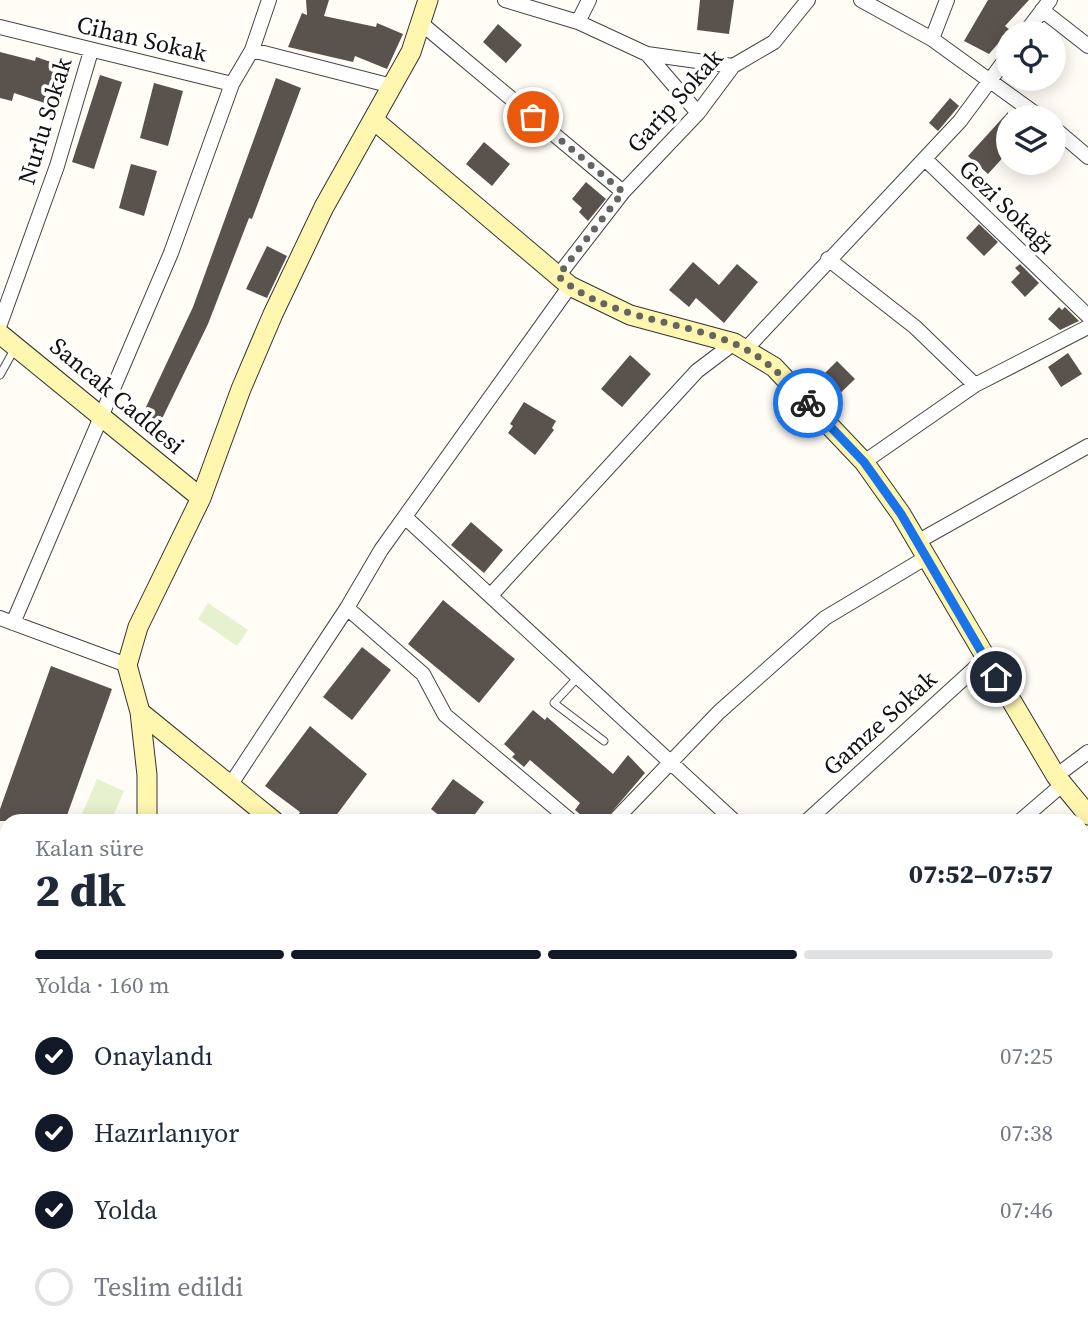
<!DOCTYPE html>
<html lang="tr">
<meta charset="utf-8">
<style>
body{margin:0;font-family:"Source Serif 4",serif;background:#f6f6f7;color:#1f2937;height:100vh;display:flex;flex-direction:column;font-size:26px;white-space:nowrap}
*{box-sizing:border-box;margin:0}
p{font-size:23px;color:#747a83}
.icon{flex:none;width:38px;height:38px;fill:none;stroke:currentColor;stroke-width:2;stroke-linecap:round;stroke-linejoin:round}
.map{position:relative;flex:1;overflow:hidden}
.drawer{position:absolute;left:0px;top:814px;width:1088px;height:527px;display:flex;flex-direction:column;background:#fff;border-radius:21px 21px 0 0;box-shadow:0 4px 18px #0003}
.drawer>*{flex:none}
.fabs{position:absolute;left:996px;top:21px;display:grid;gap:14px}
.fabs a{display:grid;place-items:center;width:70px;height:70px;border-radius:50%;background:#fff;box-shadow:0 4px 18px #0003;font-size:35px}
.pin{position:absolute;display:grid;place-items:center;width:60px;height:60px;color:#fff;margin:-30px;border:4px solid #fff;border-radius:50%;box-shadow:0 2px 7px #0007}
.courier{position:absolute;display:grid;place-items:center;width:70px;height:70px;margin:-35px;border:5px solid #1a73e8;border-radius:50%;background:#fff;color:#222;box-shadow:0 2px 9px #0007}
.headline em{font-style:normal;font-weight:800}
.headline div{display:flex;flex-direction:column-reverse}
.headline{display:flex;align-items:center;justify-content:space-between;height:119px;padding:0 35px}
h1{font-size:46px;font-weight:800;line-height:52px}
.bar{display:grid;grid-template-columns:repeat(4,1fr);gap:10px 7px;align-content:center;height:84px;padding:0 35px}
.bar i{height:9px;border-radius:5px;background:#e0e1e3}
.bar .current{background:#111827}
.bar p{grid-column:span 4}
ol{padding:0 35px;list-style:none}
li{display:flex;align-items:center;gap:21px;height:77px}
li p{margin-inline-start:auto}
li .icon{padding:7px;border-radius:50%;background:#111827;color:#fff;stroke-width:4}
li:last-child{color:#747a83}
li i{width:38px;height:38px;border:4px solid #e0e1e3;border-radius:50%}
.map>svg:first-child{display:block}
</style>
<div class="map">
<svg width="1088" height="1339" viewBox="0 0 1088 1339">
<rect width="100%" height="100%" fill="#fffdf5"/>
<!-- pitch -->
<path fill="#e6f2cf" d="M208,603L248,630L237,646L198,619Z
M97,779L124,791L111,821H79Z"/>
<!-- building -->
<path fill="#5a524d" d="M306,0H329L324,16L376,27L377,23L403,34L387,69L355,56L353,62L288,47L302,13L307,15Z
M700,0H734L729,34L697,30Z
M988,0H1029L1005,26L1010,30L989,54L964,41Z
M498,24L522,45L506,63L483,42Z
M0,52L35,61L36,57L72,69L60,108L14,93L12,101L0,98Z
M100,75L122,82L94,169L72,162Z
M276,78L301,88L252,219L249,218L208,324L156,431L145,418L146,407L193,307Z
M154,83L183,91L168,146L140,138Z
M950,98L959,106L938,131L929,123Z
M1008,112V152L988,174L968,156Z
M484,142L510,164L492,186L466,164Z
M131,164L157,171L144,216L119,208Z
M586,182L606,199L588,221L579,212L582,208L572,199Z
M979,224L998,242L984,256L966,238Z
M267,246L287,256L267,298L246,289Z
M693,262L719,285L737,264L758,282L724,323L696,298L689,307L669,290Z
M1020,264L1039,283L1025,297L1011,282L1020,273L1015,268Z
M1059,307L1062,310L1065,307L1079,321L1060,330L1048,319Z
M1068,353L1082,374L1061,387L1048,367Z
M630,355L651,374L622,407L601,389Z
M837,361L855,379L832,401L815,383Z
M524,402L556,421L552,428L554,430L535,455L508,433L513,426L510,424Z
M471,522L503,550L484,573L451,545Z
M443,600L515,659L479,703L408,644Z
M362,647L391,670L352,720L323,697Z
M51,666L112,689L65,821H0V809Z
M533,710L545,720L547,717L613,774L628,755L645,773L604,821H588L575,810L580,803L530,760L524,767L512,757L515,754L504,744Z
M310,726L367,774L332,821H307L299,814L300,812L265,786Z
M453,779L484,802L470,821H446L431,809Z"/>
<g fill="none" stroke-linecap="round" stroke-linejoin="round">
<!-- lane casing -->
<g stroke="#444" stroke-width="9">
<path id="lane" d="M0,375L15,348
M579,676L554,703L604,741"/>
</g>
<!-- street casing -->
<g stroke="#444" stroke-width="16">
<path id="street" d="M505,0L578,22L647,54L698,113
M861,0L932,39L1040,117
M1042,10L1088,46
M578,22L589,0
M422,24L623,192
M0,27L232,84
M1025,33L1050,0
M932,39L947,0
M252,50L392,86
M647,54L733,66
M1054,128L1088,157
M925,159L1088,316
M828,259L915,327L975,385
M558,276L623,192L698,113L733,66L774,42L808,0
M0,324L57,166L91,51
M745,350L960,121L1008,56
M864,462L975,385L1088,327
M405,517L734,821
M917,542L1088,446
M491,595L697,371L734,343
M347,608L423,674L445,715L571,821
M0,618L127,665
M13,623L171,253L232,84L252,50L269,0
M1056,776L1088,752
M229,787L347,608L381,550L570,286
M614,821L719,712L825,618L927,557
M807,821L985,659
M1020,821L1063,784
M0,948L7,951
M1082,995L1088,1005
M1082,1054L1088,1049
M0,1064H7
M0,1207L7,1210
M1082,1215L1088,1233
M877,1334L878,1339
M991,1334L993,1339
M167,1339L170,1334
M288,1339L290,1334
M412,1339L415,1334
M522,1339L525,1334"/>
</g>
<!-- secondary casing -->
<g stroke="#333" stroke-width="21">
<path id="secondary" d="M374,120L570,286L630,315L734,343L774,367L864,462L901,514L1056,776L1088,815
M0,334L201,498
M140,712L274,821
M147,821V775L140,712L127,665L138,627L201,498L241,389L273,314L324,207L411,52L428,0
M743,1334L745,1339
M5,1339L8,1334
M24,1339L27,1334"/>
</g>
<!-- path -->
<path stroke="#333" stroke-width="2.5" stroke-dasharray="7 3.5" stroke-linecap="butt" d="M0,876L7,880"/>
<!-- lane -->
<use href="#lane" stroke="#fff" stroke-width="7"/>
<!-- street -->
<use href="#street" stroke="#fff" stroke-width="14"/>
<!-- secondary -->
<use href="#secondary" stroke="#fff6b0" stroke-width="19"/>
</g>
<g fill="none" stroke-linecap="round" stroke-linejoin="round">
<!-- done -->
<path stroke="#646461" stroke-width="7" stroke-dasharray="0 12.6" d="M533,117L623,192L558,276C607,319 675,319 733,343C764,356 785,379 808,403"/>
<!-- route -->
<path stroke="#1a73e8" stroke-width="9" d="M808,403L864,462L901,514L996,677"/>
</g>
<g text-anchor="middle" stroke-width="7" stroke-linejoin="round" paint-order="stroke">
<!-- street labels -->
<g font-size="24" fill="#111" stroke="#fff">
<text transform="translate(142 39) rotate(13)" y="8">Cihan Sokak</text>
<text transform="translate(675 101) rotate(-48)" y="8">Garip Sokak</text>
<text transform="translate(45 121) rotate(-73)" y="8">Nurlu Sokak</text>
<text transform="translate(1007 207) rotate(44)" y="8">Gezi Sokağı</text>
<text transform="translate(117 396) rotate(40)" y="8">Sancak Caddesi</text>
<text transform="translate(880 723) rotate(-42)" y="8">Gamze Sokak</text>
</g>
</g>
</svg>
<div class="fabs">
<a><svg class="icon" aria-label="locate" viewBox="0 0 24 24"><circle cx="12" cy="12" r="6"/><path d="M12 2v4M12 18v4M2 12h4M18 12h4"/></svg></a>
<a><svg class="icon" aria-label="layers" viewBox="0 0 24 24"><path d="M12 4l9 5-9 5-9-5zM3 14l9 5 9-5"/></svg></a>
</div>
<div class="pin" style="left:533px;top:117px;background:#ea580c"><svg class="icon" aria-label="bag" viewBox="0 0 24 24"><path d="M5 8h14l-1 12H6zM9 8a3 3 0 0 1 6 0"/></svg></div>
<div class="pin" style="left:996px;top:677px;background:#1f2937"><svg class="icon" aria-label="home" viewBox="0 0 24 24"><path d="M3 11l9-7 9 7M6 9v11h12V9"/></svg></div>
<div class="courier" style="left:808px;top:403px"><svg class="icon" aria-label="bike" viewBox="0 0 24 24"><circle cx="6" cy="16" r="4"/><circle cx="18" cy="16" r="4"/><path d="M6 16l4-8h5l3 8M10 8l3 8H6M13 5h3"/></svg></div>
<section class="drawer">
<div class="headline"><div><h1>2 dk</h1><p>Kalan süre</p></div><em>07:52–07:57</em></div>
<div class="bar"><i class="current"></i><i class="current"></i><i class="current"></i><i></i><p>Yolda · 160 m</p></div>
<ol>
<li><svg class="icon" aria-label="check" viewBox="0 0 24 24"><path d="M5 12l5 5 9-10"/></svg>Onaylandı<p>07:25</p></li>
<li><svg class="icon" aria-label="check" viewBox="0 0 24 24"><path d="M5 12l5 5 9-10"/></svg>Hazırlanıyor<p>07:38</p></li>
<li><svg class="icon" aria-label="check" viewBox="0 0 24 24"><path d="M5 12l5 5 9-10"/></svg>Yolda<p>07:46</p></li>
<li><i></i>Teslim edildi</li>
</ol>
</section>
</div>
